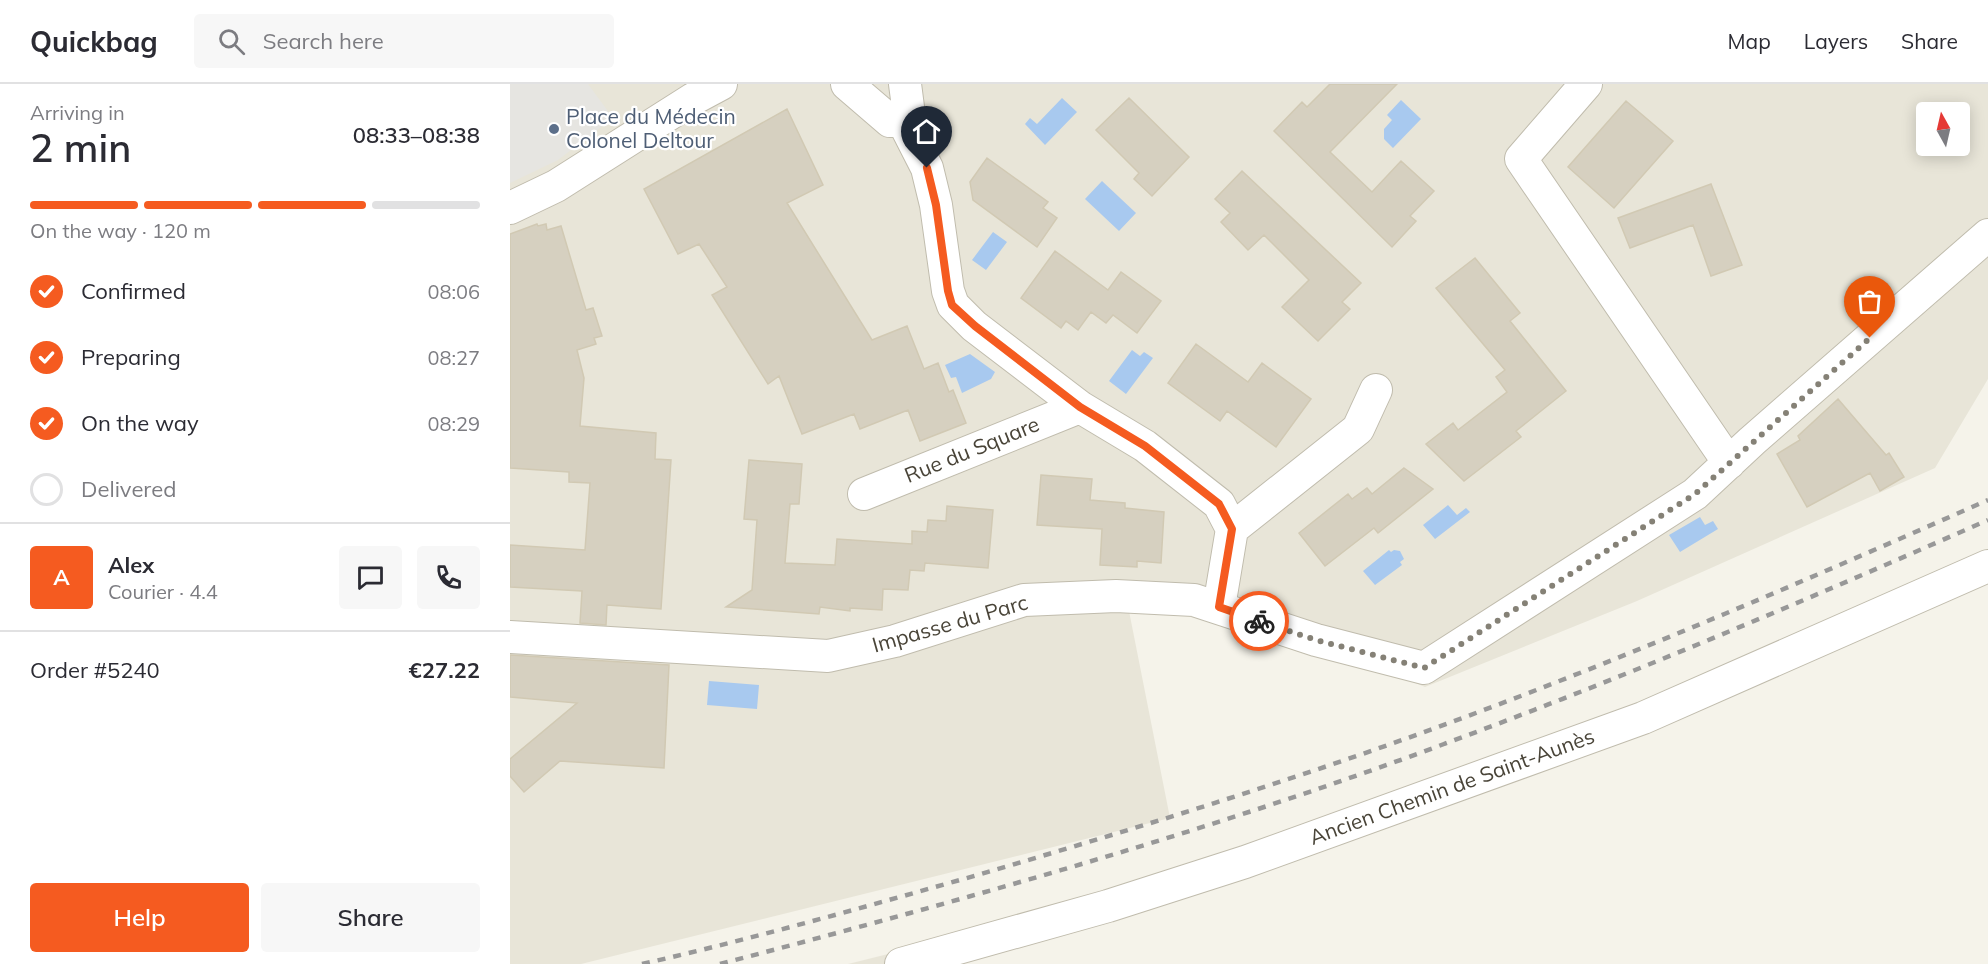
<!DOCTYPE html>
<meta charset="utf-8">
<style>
body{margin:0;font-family:Mulish,sans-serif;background:#f7f7f7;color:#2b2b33;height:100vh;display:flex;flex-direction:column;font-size:22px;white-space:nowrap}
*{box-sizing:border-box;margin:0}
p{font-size:20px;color:#7c7c81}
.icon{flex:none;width:33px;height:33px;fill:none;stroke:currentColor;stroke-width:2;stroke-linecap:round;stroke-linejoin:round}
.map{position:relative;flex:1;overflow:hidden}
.drawer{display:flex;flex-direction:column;background:#fff;width:510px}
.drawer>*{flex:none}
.needle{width:39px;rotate:352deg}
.controls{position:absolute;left:1406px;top:18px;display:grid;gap:12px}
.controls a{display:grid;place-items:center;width:54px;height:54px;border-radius:6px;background:#fff;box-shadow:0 3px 15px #0003;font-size:30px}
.pin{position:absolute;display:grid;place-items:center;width:51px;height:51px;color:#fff;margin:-62px -26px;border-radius:50% 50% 50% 0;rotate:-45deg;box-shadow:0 0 6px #0007}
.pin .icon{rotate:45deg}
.courier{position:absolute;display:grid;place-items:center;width:60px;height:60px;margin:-30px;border:4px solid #f55b20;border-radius:50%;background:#fff;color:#222;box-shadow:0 2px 8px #0007}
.head em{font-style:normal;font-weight:600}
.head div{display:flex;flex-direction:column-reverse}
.head{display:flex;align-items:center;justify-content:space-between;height:102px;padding:0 30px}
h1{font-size:39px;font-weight:600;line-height:45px}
.bar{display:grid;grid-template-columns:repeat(4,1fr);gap:9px 6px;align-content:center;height:72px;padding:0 30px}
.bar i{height:8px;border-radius:4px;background:#e1e1e2}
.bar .current{background:#f55b20}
.bar p{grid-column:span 4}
.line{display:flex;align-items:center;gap:15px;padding:0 30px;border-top:2px solid #e1e1e2}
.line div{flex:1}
.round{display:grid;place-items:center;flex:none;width:63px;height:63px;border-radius:6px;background:#f7f7f7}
ol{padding:0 30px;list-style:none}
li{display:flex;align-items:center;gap:18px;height:66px}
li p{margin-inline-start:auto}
li .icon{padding:6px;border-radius:50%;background:#f55b20;color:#fff;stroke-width:4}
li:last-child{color:#7c7c81}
li i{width:33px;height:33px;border:3px solid #e1e1e2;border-radius:50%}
.button{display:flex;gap:12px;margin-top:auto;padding:12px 30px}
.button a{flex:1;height:69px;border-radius:6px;background:#f55b20;color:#fff;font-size:24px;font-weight:600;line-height:69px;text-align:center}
.button a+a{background:#f7f7f7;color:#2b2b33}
header{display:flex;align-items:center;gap:36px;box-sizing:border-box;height:84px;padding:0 30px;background:#fff;border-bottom:2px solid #e1e1e2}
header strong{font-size:28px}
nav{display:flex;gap:33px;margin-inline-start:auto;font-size:21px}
.search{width:420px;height:54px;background:#f7f7f7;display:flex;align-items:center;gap:15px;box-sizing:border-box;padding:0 21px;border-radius:6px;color:#7c7c81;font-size:22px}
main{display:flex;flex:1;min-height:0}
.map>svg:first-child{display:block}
</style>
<header>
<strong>Quickbag</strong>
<div class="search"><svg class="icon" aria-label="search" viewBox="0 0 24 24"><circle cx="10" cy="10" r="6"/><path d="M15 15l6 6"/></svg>Search here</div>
<nav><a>Map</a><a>Layers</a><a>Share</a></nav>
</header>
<main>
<section class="drawer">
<div class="head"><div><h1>2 min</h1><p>Arriving in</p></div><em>08:33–08:38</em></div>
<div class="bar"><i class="current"></i><i class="current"></i><i class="current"></i><i></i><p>On the way · 120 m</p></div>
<ol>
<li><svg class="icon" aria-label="check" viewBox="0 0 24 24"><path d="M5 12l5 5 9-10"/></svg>Confirmed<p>08:06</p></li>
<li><svg class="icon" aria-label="check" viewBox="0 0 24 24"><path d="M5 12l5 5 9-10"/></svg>Preparing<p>08:27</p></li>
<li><svg class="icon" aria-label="check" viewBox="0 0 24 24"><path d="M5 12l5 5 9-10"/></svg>On the way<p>08:29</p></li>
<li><i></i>Delivered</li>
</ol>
<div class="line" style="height:108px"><b class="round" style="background:#f55b20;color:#fff">A</b><div><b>Alex</b><p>Courier · 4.4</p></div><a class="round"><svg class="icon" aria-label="chat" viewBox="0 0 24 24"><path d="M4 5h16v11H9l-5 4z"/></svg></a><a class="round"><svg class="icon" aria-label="phone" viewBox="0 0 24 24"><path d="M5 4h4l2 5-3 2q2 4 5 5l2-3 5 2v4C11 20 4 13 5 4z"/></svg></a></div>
<div class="line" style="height:78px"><div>Order #5240</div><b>€27.22</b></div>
<div class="button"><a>Help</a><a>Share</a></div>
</section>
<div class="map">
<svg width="1478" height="880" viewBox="0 0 1478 880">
<rect width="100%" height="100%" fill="#f5f3ea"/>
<!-- residential -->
<path fill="#e8e5d8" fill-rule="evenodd" d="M0,0H1478V295L1425,384L1127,517L915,603L719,521L619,527L660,734L71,880H0ZM1416,28H1449V62H1416Z
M422,859L433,880H338Z"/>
<!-- parking -->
<path fill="#e6e5e1" d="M0,0H78L103,34L48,76L0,99Z"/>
<!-- water -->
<path fill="#a8c9ef" d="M552,14L567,28L535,61L515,40L520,34L527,40Z
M891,16L911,35L883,64L874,55V45L882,36L877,31Z
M592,97L626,129L609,147L575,115Z
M483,148L497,158L476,186L462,176Z
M622,266L630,272L634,268L643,274L616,310L599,297Z
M460,270L485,288L481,295L452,309L446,293L441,294L435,281Z
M938,421L947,431L956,424L960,428L925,455L913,441Z
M1190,433L1195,441L1203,437L1208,445L1170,468L1159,451Z
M879,466L881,468L884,466L890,467L894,475L890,478L892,481L865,501L853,487Z
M199,597L249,601L247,625L197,621Z"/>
<!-- building -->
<path fill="#d6d0c0" stroke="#d1c9b3" stroke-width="1.5" d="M820,0H887L820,68L862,108L891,77L924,107L900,132L906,137L882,163L764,47L792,18L797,23Z
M619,14L679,73L642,112L624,95L629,89L586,46Z
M1116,17L1163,57L1104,124L1058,83Z
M277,25L313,101L277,119L362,256L397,242L414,285L428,279L439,308L443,306L456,339L410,357L398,326L350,345L344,330L292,350L269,292L258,300L202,211L217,203L189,160L168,170L134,105Z
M477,74L538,118L533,124L547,134L527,163L463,116L460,98Z
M732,87L851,199L832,218L840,225L808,257L772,223L799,196L754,151L738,166L711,138L720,129L705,115Z
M1201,100L1232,181L1201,192L1183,141L1120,164L1108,134Z
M27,140L28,142L36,140L37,146L51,142L76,226L83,224L92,252L84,254L86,260L67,266L74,294L70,342L146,349L145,375L161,376L151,525L97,521L96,541L70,539L72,507L0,503V461L75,466L80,399L59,398V388L0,384V150Z
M545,167L598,206L611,188L651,217L627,249L603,231L596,239L581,228L568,246L556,237L551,244L511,214Z
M965,174L1010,229L1000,237L1056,307L1006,347L1011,353L954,397L916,360L943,339L948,346L997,308L986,293L995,286L926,204Z
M686,260L738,298L752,279L801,315L766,363L717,327L710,337L658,299Z
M1328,315L1376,371L1379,369L1394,393L1370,407L1360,389L1297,423L1267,370L1290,356L1288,352Z
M239,376L292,380L289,420H280L275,479L325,481L327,455L402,460V447L417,448L418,436L436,437L437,422L483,426L478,484L415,479L414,487L400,486L398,506L373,505L372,526L340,524V527L310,523L309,530L216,523L242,506L247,436L234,435Z
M894,384L923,405L868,449L864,444L815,482L789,449L838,410L842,415L857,404L862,410Z
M531,391L582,395L580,416L615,419V424L654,428L651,479L627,477V483L590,481L592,445L527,441Z
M0,571L159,581L154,684L50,677L14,708L0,692V675L67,619L0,613Z"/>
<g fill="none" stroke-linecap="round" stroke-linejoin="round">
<!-- street casing -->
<g stroke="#c0bcad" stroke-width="34">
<path id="street" d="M337,0L380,37H393
M395,0L398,23L393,37L417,84L426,121L438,207L443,221L464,242L570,323L635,362L709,420L722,445L709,523
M1076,0L1011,75L1219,379
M0,124L46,102L183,15L211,0
M354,410L570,323
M722,445L848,345L866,306
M0,553L318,572L385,557L514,516L606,512L684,516L806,556L914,584L1185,410L1242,357L1478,151
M391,880L598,822L735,778L1133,634L1478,482"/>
</g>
<!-- street -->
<use href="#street" stroke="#fff" stroke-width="32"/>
<!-- rail -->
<path stroke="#989898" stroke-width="4.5" stroke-dasharray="8 8" stroke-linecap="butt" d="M132,880C246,854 358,822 471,790C624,745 778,698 928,643C1114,575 1297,496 1478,416
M210,880C454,816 698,748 934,660C1118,592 1299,515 1478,436"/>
</g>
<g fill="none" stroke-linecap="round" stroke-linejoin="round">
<!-- done -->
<path stroke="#858176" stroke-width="6" stroke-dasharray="0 10.8" d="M749,537L806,556L914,584L1185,410L1360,254"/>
<!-- route -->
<path stroke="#f55b20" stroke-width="8" d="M417,84L426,121L438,207L442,221L465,242L570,323L635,362L709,420L722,445L709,523L749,537"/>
</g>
<!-- markers -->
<circle fill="#5c6f8a" stroke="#fff" stroke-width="2" cx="44" cy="45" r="6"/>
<g text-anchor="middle" stroke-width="4.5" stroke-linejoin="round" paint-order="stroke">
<!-- service labels -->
<g font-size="21" fill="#4e5e75" stroke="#fff" text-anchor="start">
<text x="56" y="40">Place du Médecin<tspan x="56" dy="24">Colonel Deltour</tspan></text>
</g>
<!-- street labels -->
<g font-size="21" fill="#494438" stroke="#fff">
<text transform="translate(462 366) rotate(-22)" y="7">Rue du Square</text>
<text transform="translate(440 540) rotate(-16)" y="7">Impasse du Parc</text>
<text transform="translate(942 703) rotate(-20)" y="7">Ancien Chemin de Saint-Aunès</text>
</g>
</g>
</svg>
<div class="controls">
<a><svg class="needle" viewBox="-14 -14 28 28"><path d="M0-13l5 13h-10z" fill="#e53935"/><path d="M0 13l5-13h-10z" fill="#7c7c81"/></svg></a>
</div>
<div class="pin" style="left:1360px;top:254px;background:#ea580c"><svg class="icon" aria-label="bag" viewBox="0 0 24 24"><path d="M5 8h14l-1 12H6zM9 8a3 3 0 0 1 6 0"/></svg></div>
<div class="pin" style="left:417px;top:84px;background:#1f2937"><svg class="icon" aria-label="home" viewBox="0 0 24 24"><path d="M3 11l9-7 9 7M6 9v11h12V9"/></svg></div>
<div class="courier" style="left:749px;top:537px"><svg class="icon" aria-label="bike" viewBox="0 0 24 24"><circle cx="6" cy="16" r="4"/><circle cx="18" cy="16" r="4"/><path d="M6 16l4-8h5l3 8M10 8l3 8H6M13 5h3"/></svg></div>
</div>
</main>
